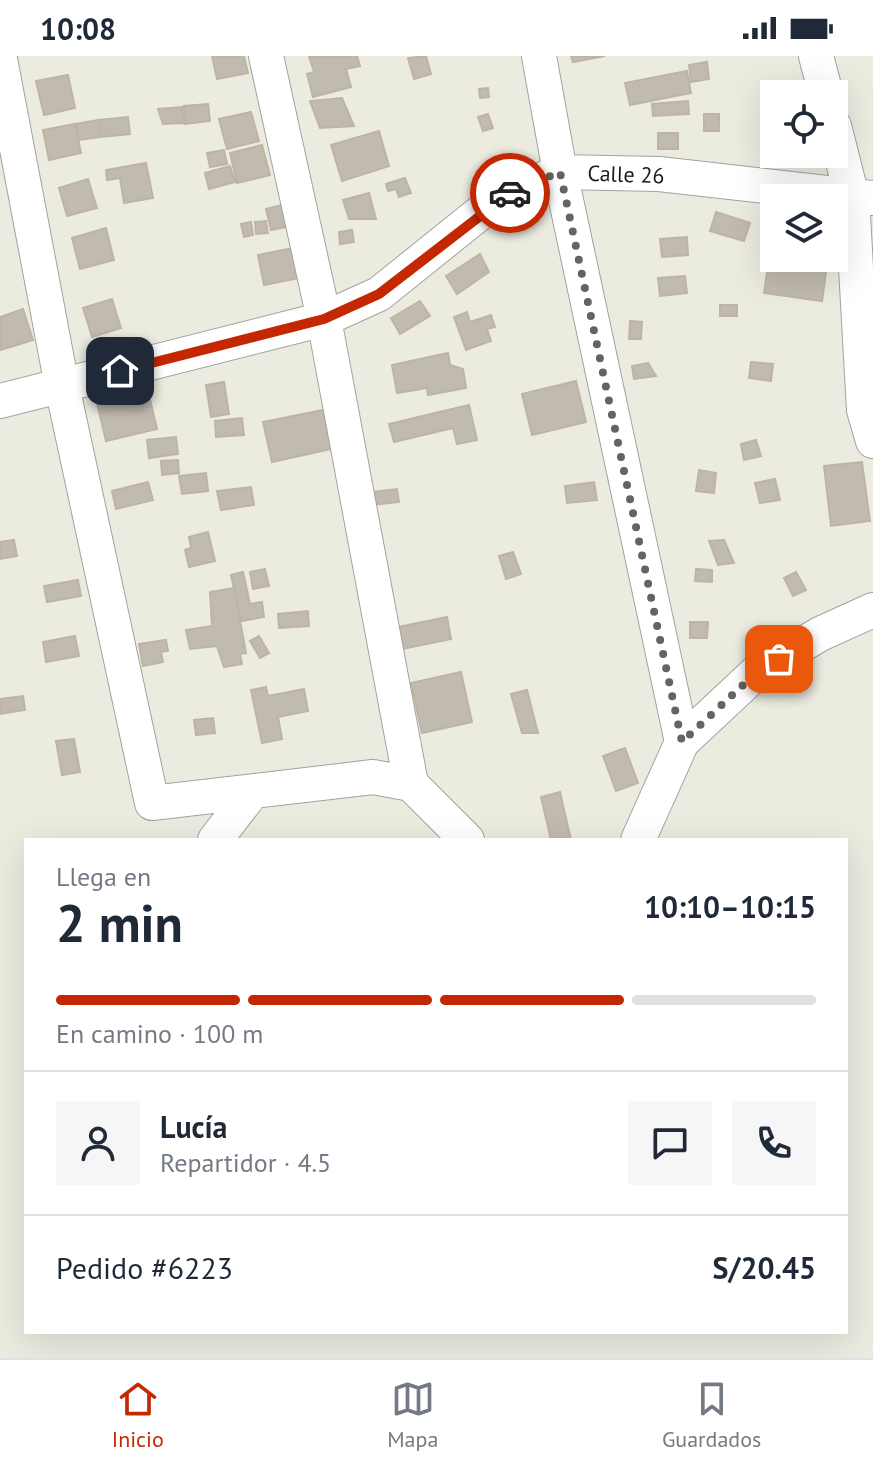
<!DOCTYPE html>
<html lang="es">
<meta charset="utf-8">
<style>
body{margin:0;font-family:"PT Sans",sans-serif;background:#f6f6f7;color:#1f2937;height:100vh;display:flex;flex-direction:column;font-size:30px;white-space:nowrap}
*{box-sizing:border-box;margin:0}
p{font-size:26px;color:#747a83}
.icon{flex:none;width:44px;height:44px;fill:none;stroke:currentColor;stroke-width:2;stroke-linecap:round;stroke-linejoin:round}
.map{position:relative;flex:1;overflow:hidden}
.details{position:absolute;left:24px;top:782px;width:824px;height:496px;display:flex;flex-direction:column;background:#fff;border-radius:0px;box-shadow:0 8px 32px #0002}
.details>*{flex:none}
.tools{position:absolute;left:760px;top:24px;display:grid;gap:16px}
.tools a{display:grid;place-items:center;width:88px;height:88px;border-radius:0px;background:#fff;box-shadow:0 8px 32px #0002;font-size:40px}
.pin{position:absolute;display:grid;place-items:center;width:68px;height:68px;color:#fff;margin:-34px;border-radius:16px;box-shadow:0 4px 12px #0006}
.courier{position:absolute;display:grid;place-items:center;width:80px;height:80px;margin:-40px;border:6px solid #c42802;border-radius:50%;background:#fff;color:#222;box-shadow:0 2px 10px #0007}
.headline em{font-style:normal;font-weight:700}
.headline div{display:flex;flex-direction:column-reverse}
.headline{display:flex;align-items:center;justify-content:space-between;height:136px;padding:0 32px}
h1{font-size:52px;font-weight:700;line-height:60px}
.bar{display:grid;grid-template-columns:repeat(4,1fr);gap:12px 8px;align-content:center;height:96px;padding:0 32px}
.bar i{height:10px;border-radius:6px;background:#e0e1e3}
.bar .active{background:#c42802}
.bar p{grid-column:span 4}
.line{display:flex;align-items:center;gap:20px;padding:0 32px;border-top:2px solid #e0e1e3}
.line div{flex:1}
.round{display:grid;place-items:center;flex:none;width:84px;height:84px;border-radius:0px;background:#f6f6f7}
.status{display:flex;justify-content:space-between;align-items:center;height:56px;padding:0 40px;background:#fff;direction:ltr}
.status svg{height:22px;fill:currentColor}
.menu{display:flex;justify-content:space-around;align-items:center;height:112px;border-top:2px solid #e0e1e3;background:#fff;font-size:22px;color:#747a83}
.menu a{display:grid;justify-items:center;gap:4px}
.menu .active{color:#c42802}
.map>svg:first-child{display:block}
</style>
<div class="status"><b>10:08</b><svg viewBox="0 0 49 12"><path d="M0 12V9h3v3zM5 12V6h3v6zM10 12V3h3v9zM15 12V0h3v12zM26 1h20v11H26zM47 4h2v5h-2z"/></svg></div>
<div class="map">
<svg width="873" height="1302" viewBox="0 0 873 1302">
<rect width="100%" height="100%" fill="#ecebe0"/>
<!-- building -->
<path fill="#c1bab0" stroke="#beb4a3" stroke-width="2" d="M212,0H244L248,17L217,23Z
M309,0H357L360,10L346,13L351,31L313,41L307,18L314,16Z
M426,0L431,18L414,23L408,2Z
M571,0H605L573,6Z
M707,6L709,23L691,26L689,9Z
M687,15L691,37L630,49L625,27Z
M68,19L75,52L44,59L36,25Z
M488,32L489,41L480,42L479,33Z
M342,42L354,70L320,72L310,45Z
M688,45L689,58L653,60L652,48Z
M208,48L210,65L185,68L184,50Z
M182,51L183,67L163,68L158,53Z
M251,56L259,85L227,93L219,63Z
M488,58L493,72L483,75L478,61Z
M704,58H719V75H704Z
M128,61L130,78L101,81L99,64Z
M99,64L101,81L79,84L75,68Z
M75,68L81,97L49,104L43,74Z
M379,75L389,110L342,125L331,89Z
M658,77H678V93H658Z
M262,89L270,119L237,127L230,97Z
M224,94L227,108L210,111L207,97Z
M146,107L153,142L124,147L120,122L107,124L106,114Z
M230,110L235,126L209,133L205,117Z
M405,122L411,137L399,141L396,133L388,135L386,128Z
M88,123L97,152L67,160L59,132Z
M369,137L376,163H349L343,144Z
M282,149L287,171L271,174L266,153Z
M716,156L750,167L744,185L710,175Z
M266,165L268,177L256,178L255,166Z
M251,166L253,179L244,181L241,168Z
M106,172L114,204L80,213L72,182Z
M352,174L354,186L340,188L339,176Z
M687,181L688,199L662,201L660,183Z
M293,192L299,222L264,229L258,199Z
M480,198L489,216L457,238L446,220Z
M768,209L826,216L822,245L764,237Z
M685,220L687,237L660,240L658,222Z
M112,243L121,272L92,281L83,252Z
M420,245L430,260L400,278L391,262Z
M720,249H737V260H720Z
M23,253L33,284L1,294L0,261Z
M467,256L470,266L491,259L495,271L487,273L491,285L466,294L454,261Z
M630,265L642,266L641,283H629Z
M448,297L450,309L463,313L466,332L428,339L427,332L397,337L392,309Z
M751,306L773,308L771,325L749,322Z
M648,307L656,320L634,323L632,310Z
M576,325L586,366L532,379L522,338Z
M224,326L229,358L211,361L206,329Z
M146,327L157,373L106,385L95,339Z
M469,349L477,384L457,388L453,372L394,386L389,368Z
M323,354L331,393L272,406L263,366Z
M242,362L244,379L216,381L215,365Z
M176,381L178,398L149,402L147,384Z
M756,384L761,400L744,404L741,388Z
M178,404L179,417L162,419L161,405Z
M862,406L870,465L831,470L824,410Z
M699,414L716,417L714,437L696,435Z
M206,417L208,435L182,438L179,420Z
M775,423L780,444L760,447L755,427Z
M148,426L153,444L116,453L112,435Z
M594,426L597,444L567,447L565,430Z
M251,431L254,449L221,454L217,435Z
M397,433L399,446L373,449L371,436Z
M208,476L215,505L189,511L185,494L191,492L189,481Z
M14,484L17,500L0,503V486Z
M724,484L734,507L718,509L709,485Z
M513,496L521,518L506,523L499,500Z
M265,513L269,530L253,533L250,516Z
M696,513L712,514V526L695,525Z
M243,516L250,548L262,546L264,561L241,565L231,519Z
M796,516L806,534L793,540L784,522Z
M78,524L81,540L47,546L44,530Z
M234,532L246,597L240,598L242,608L224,611L217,590L190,593L186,574L212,570L210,536Z
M308,555L309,570L279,572L278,558Z
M447,561L451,583L402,593L398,571Z
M690,566H708L707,582H690Z
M75,580L79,600L46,606L43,586Z
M259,580L269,597L260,602L250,585Z
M166,584L168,595L161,596L163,606L143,610L139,588Z
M461,616L472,666L422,677L411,627Z
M266,631L268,640L304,633L308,655L278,661L282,683L262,687L251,634Z
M527,634L538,677H522L511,638Z
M23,640L25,654L0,658V643Z
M213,662L215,677L196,679L194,664Z
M74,683L80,716L62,719L56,685Z
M625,692L638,727L616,735L603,700Z
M560,736L571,784H551L541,741Z"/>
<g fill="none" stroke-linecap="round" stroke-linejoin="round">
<!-- street casing -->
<g stroke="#a2a2a2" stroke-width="36">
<path id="street" d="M266,0L324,263L411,728
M539,0L560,116L682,686
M816,0L826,38
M0,3L62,330L152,747L373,721L411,728L467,784
M834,70L852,141L864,354L873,385
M0,345L324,263L379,238L501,140L560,116L659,118L873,142
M215,784L253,735
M638,784L682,686L758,615L820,578L873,554"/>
</g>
<!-- street -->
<use href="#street" stroke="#fff" stroke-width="34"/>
</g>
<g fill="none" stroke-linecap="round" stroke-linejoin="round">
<!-- done -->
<path stroke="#646460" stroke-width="8" stroke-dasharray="0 14.4" d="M510,137L560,116L682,686L758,615L779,603"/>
<!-- route -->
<path stroke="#c42802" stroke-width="10" d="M120,315L324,263L379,238L510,137"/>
</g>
<g text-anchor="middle" stroke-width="6" stroke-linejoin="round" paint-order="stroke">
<!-- street labels -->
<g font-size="22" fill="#1b1b1b" stroke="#fff">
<text transform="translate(626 118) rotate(2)" y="8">Calle 26</text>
</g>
</g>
</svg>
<div class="tools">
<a><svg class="icon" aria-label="locate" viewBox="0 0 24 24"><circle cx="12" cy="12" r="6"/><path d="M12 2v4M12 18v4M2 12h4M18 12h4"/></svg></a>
<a><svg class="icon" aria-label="layers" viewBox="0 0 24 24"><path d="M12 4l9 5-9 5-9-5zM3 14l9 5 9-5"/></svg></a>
</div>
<div class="pin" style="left:779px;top:603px;background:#ea580c"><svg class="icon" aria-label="bag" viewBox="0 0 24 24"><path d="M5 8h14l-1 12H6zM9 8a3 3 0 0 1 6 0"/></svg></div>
<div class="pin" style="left:120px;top:315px;background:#1f2937"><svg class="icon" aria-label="home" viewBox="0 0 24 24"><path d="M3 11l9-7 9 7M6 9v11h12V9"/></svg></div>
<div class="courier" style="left:510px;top:137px"><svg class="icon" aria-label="car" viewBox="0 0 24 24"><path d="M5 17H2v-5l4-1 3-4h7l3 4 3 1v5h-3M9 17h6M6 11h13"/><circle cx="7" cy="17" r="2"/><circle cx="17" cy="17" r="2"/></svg></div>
<section class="details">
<div class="headline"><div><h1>2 min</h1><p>Llega en</p></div><em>10:10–10:15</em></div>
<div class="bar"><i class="active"></i><i class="active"></i><i class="active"></i><i></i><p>En camino · 100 m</p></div>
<div class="line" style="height:144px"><a class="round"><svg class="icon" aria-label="person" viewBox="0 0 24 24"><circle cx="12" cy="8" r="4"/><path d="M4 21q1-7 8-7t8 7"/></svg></a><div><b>Lucía</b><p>Repartidor · 4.5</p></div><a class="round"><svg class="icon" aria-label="chat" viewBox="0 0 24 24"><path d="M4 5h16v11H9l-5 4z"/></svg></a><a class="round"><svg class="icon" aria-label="phone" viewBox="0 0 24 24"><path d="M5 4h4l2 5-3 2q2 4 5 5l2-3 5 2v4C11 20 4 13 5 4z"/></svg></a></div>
<div class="line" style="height:104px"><div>Pedido #6223</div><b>S/20.45</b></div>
</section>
</div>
<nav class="menu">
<a class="active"><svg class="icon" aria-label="home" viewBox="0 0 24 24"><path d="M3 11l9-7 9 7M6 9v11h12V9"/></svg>Inicio</a>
<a><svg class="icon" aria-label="map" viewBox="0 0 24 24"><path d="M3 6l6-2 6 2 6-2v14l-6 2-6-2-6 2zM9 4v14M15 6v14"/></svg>Mapa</a>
<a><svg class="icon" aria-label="saved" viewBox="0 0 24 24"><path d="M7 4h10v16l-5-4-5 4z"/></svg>Guardados</a>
</nav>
